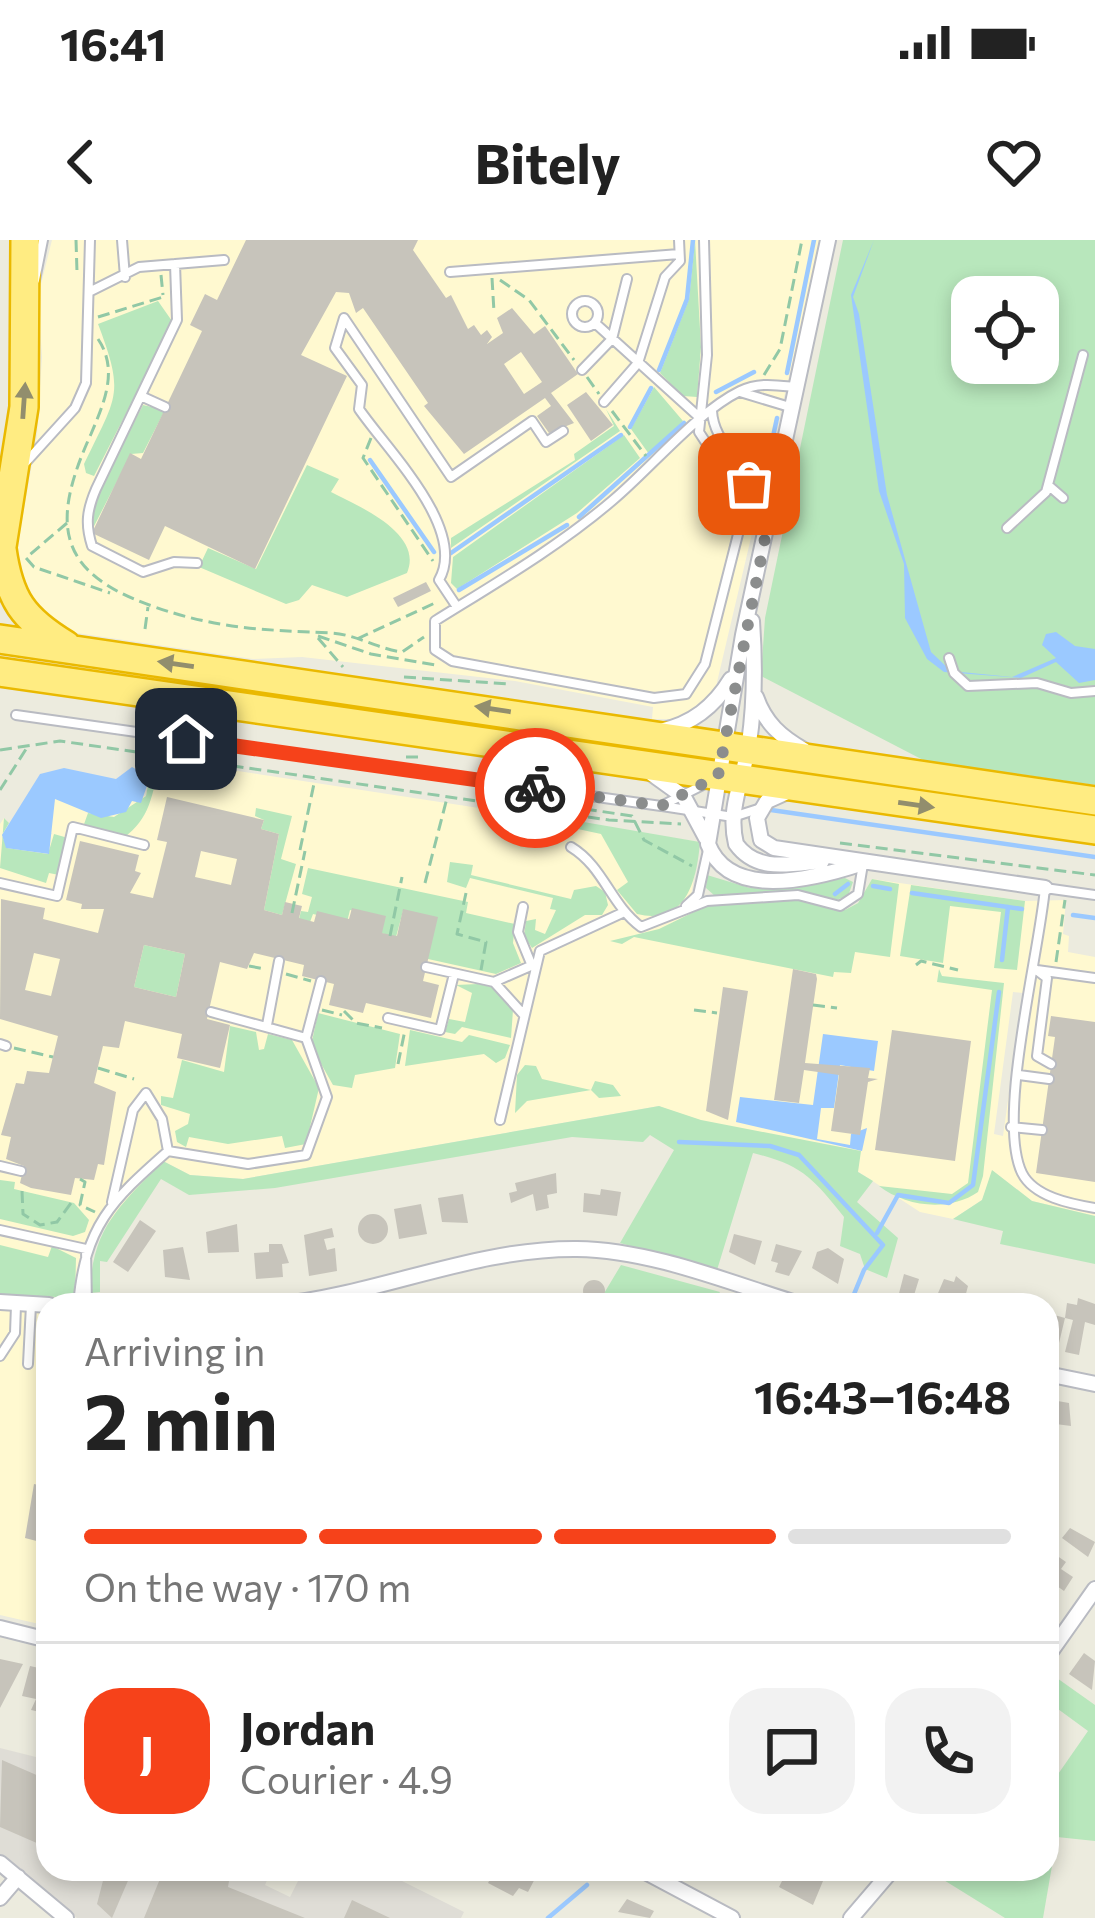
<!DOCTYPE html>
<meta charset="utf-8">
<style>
body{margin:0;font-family:Commissioner,sans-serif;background:#f2f2f2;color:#222;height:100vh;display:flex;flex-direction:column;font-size:45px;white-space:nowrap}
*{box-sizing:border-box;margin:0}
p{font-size:39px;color:#767676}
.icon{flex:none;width:66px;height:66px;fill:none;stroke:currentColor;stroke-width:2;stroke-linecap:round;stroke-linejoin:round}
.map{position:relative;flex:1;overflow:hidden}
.panel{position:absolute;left:36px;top:1053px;width:1023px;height:588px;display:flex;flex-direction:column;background:#fff;border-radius:36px;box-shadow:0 6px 18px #0003}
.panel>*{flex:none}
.fabs{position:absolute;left:951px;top:36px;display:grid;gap:24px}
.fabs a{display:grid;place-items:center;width:108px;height:108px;border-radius:24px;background:#fff;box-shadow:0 6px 18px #0003;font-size:60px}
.pin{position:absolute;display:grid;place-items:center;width:102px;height:102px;color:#fff;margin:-51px;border-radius:24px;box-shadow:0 6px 18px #0006}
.courier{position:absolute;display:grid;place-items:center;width:120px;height:120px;margin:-60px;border:9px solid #f6421a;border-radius:50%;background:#fff;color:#222;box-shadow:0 3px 15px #0007}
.overview em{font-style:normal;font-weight:700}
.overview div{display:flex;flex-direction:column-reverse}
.overview{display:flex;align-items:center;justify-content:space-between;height:204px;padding:0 48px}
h1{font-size:78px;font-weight:700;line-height:90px}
.bar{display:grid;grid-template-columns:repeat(4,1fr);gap:18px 12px;align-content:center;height:144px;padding:0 48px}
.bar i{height:15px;border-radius:9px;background:#e0e0e0}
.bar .on{background:#f6421a}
.bar p{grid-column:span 4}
.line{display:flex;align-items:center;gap:30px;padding:0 48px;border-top:3px solid #e0e0e0}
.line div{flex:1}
.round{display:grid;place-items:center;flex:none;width:126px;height:126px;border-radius:36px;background:#f2f2f2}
.status{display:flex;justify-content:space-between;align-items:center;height:84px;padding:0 60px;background:#fff;direction:ltr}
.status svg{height:33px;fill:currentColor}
header{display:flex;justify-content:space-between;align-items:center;height:156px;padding:0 48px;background:#fff;font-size:54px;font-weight:700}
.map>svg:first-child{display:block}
</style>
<div class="status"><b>16:41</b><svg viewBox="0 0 49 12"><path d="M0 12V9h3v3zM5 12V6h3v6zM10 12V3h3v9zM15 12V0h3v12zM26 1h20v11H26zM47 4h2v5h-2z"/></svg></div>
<header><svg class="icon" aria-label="back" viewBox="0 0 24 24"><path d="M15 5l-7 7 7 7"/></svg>Bitely<svg class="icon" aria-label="heart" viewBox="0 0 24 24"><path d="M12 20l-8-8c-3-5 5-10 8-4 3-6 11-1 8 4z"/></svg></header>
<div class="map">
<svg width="1095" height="1678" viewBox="0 0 1095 1678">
<rect width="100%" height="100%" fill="#ecebde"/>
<!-- commercial -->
<path fill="#fff9d0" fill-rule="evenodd" d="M52,0H821L714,455L680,479H652L653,467L515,441L302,417L253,419L63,391L26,372L13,332L37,195L42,117L38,56Z
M153,518L700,602L691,656L698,669L803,660L845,670L858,663L872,639L1025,661L1066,660L1063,694L1069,696L1068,712L1095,717V976L1032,961L993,931L982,960L953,979L920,972L848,925L742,900L659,866L243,939L190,935L163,921L102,990L91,1016L89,1059L0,1054V584L4,578L9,583L2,595L53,594L48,592L55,558L90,568L146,556ZM1013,752L1023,753L1003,896L994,894Z
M0,1068L48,1071V1386L0,1375Z"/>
<!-- industrial -->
<path fill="#dfddd6" d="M0,1508L48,1520V1629H272L265,1645L290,1657L304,1629L347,1634L350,1629H378L464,1672L461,1678H77L0,1616Z"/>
<!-- green -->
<path fill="#b8e7bc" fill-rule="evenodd" d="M695,0L701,107L697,157L683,156L660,133L689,59Z
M843,0H1095V545L925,521L761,436L765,378ZM972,57H1038V123H972Z
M158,61L172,81L166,95L94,236L86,233L84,224C117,155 125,155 98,84Z
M654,147L683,181L649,214L631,189Z
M143,165L165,170L143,213L131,214L91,292L89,270Z
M606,169L620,191L451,308V298L575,220L574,214L614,186Z
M624,195L640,218L577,273L457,349L451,343L453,317Z
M307,225L339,239L331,252C358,266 424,293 407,333L347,357L312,345L299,360L286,364L199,327L208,308L256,329Z
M153,518L160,519C153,552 151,579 123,598L83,587L88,573L114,577L146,556Z
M256,568L292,576L281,619L296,624L282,675L264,670L279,594L261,589L264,580L255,576Z
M537,574L700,602C697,639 687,686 637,674L617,650L628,642L601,594L536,580Z
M4,578L9,583L2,595L7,608L48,614L54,594L68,598L59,635L49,633L46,643L0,628Z
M450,622L473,625L471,635L571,659L574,650L596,646L605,652L608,665L602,675H585L532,708L524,696L526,681L536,679L535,690L545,694L556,670L550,669L553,658L470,638L466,648L447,642Z
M308,628L468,662L466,673L515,684L513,703L521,723L496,734L428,719L403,671L396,697L381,693L384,679L350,670L347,682L313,674L310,682L299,679L301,671L308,672L312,657L302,654Z
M707,635L750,648L845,638L853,642L848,656L833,661L802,651L715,656L706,648Z
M872,639L899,644L890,717L855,712L851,733L834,732L833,737L634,697L622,704L610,701L659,689L706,666L803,660L845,670L858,663Z
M911,645L1025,661L1017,730L994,728L1001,672L950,666L943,723L900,716Z
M144,705L185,714L176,757L134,747Z
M939,729L942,736L1004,743L983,936L978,952C949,972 906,967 879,946L952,954L968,943L992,750L937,742Z
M478,744L492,747L513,770L511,798L462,787L455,794L445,792L449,779L465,782L472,753L456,745Z
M318,773L400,794L395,828L355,835L352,848L333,845L311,806Z
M230,786L256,792L259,810L264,809L268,794L292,800L319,848L306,904L285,908L282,896L228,904L189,897L186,907L177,902L175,891L188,884L190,874L161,865V856L173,858L182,820L224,832Z
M410,790L462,802L469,795L510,805L505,818L496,823L484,814L405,826Z
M525,825L536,826L542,839L591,850L595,841L613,845L621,856L599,858L591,850L527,861L515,873L517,835Z
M659,866L701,880L861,911L858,932L873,941L857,962L898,998L887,1038L865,1029L860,1014L840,1006L844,977C813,938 802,925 753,913L717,1030L620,1003L674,910L650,895L643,902L572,897L275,948L189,955L161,939L107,1022L100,1021V1052L90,1053C92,987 120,966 163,921L190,935L243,939Z
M992,930L1032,961L1095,976V1024L1000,1004L1003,991L953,979L982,960Z
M0,940L15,942L14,949L74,963L89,980L85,992L73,996L0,979Z
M0,1005L48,1017L52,1006L76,1018L75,1058L0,1054Z
M621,1025L720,1052L713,1065H597Z
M1047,1431L1095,1465V1601L1057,1597L1043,1678H1005L926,1629H1047V1550L1088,1491L1047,1461Z"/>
<!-- water -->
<path fill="#9bc9ff" d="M874,0L853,57L859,74L887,255L931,412L951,431L1012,437L1056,418L1042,405L1046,394L1056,392L1075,406L1095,409V440L1079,443L1056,422L1021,438L944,432L927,419L905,378L904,324L879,251L851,55Z
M132,527L150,537L141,563L132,561L126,572L101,578L55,559L49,614L6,608L2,595L40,534L64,528L116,539Z
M823,794L878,801L874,831L840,825L834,868H821L817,899L850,905L851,894L867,888L862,911L736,882L740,857L813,865Z"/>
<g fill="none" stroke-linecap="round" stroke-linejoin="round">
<!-- stream -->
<path stroke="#9bc9ff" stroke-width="4.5" d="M659,130L687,59L693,0
M787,133L814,0
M716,152L754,132
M630,187L651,148
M370,220L434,312
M758,266L777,178
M579,277L684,183
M451,313L621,195
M459,350L567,285
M771,570L1095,617
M873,646L890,649
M912,653L1022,669
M835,654L848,644
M1073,675L1095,678
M1002,720L1008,667
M679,902L770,906L799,915L883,1005L864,1030L852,1059
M877,993L898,955L949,963L973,945L999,752
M548,1678L587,1645"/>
</g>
<!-- building -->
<path fill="#c7c4bb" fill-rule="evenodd" d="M246,0H418L413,10L446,58L451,55L468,89L474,85L481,95L487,90L492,97L487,104L503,93L497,78L512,68L534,94L545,86L578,134L551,153L574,183L549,193L537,176L551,166L545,158L464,214L424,166L428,163L363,68L356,73L349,53L336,52L301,115L347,136L255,329L165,286L149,320L92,293L130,213L141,219L202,91L190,85L205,54L217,60ZM521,112L542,142L524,154L504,124Z
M586,152L613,185L591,201L567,165Z
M426,342L431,351L398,367L393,358Z
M167,557L264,580L261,589L279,594L264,670L282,675L285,662L302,666L299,678L314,682L317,671L349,679L352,668L386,676L382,693L397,696L403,669L438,677L423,741L439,745L431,778L366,763L363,773L329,765L334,744L302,736L304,725L254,713L247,729L220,722L207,779L230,785L220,828L177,818L182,794L125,781L119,808L103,806L94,843L116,852L104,925L98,924L94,940L75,938L71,955L31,948L20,943L24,926L6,919L11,897L1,895L16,843L24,844L27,831L49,833L58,796L0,779L1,659L45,668L43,679L98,693L104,669H81L82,664L66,660L80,601L139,615L135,631L141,633L130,653L153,658L167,602L157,600ZM201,611L237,619L231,645L195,637ZM144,705L185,714L176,757L134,747ZM34,713L60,719L51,756L25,750Z
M793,729L816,734L817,739L805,823L870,828L868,838L878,839L868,842L860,895L831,891L839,835L804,830L799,863L774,860Z
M723,747L748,751L728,880L706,871Z
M1051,776L1095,782V942L1036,933L1055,797L1048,796Z
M892,790L971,801L955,921L875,910Z
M556,933L557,953L547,955L549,968L536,971L533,954L511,963L509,953L517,951L515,943Z
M601,949L621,952L617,976L583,972L584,953L600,955Z
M463,954L468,983L442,982L438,958Z
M421,964L427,994L399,999L394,969Z
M358 989a15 15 0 1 1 30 0a15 15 0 1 1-30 0Z
M140,980L156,991L128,1032L113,1022Z
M237,984L239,1012L208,1013L206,992Z
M332,988L334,997L324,999L327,1010L335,1008L337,1031L309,1036L304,995Z
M734,994L762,1001L755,1025L729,1012Z
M269,1004H282L289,1023L282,1024L283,1037L256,1039L254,1013L269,1012Z
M776,1004L802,1011L789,1036L775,1032L778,1023L771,1021Z
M183,1007L190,1040L165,1037L163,1010Z
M828,1008L844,1019L838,1044L812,1028L817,1012Z
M904,1034L919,1039L911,1065H896Z
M956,1036L968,1046L963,1065H933L944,1039L954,1042Z
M583 1051a11 11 0 1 1 22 0a11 11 0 1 1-22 0Z
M1078,1058L1095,1064V1085L1085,1082L1079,1115L1065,1112L1073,1080L1065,1078L1067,1063L1077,1065Z
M1051,1074L1065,1078L1059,1103L1052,1102L1049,1114Z
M1052,1160L1069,1163L1071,1186L1048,1183L1047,1165Z
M34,1244L48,1247V1304L25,1298Z
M1070,1288L1095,1302L1088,1317L1062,1298Z
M1056,1315L1066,1322L1061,1329L1073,1337L1064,1351L1047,1339Z
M1084,1413L1095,1421L1092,1450L1069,1434Z
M0,1419L23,1424L0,1468Z
M30,1426L48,1430L44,1473L31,1470L36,1459L22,1456Z
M2,1520L48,1540V1583L39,1604L0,1587Z
M106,1629H133L112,1678L97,1664Z
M164,1629L199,1640L204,1629H231L228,1647L305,1678H144Z
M495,1629L524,1630L540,1629L528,1652L519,1648L513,1656L488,1643Z
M788,1629L823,1641L813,1665L779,1647Z
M627,1659L654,1671L650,1678L618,1672Z
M352,1660L390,1678H344Z"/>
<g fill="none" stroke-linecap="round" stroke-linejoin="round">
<!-- lane casing -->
<g stroke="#b9bbc2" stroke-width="12">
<path id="lane" d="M122,0L125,37
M704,0L707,115L699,192L765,293
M175,24L177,80L96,249C87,270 85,284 92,306L143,332L174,322L197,323
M450,32L679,14
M35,40L43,0
M91,51L139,27L224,20
M572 74a13 13 0 1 1 26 0a13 13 0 1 1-26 0Z
M595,83L699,177
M582,130L612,99L627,39
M740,152L793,168
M143,157L165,167
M604,162L638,123L665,37L680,21L679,0
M712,171C714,206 747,219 749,251L705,424L686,454L654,458L452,421L435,410V381C496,343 558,307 613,260C651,228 697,172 740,151C758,142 776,145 795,147
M26,222L75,168L86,143L90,0
M1048,245L1063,258
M1007,288L1046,252L1083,115
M457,367L439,340C468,289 387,210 359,169L362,145L335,108L344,78L451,237L532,181L546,202L563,191
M949,418L954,433L968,446L1037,443L1071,453L1095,451
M16,475L661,566L705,544
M662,566L733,577L758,569
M571,607C604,627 610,664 641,687L707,661L798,655L840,666L858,654L863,624
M0,643L57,656L73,587L144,605
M1095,655L1045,648C1039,715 996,879 1022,933C1034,957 1071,964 1095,968
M686,666L698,655L708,610
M523,667L518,692L532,726
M426,727L494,742
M1035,729L1047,738L1037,816L1051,824
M1037,730L1095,738
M523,774L494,742L535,724
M388,778L440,790L454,734
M267,785L279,721
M306,798L321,741
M0,804L6,806
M1019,835L1049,839
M500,880L540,711L622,673
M1011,887L1042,890
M0,926L21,931
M112,962L133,870L146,853L162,879L168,911
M0,990L86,1009L87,1065
M78,1065C85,986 111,961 168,911L248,924L306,915L327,857L306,798L211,772
M0,1116L15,1093L16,1065
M28,1124L31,1065"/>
</g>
<!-- street casing -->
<g stroke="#b9bbc2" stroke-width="18">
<path id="street" d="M828,0L743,395L708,604C730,662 818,638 863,623
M752,381C755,422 755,462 749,503C744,538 727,568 736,604C757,633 790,624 822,621
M756,457C765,483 781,497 804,510
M660,491C692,484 714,467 731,439
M652,534L684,557L706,598
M787,552L767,561L757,578L761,600L774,608L1045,648
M0,1062L49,1065
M276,1065C377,1055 474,1008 577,1009C652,1010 730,1043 802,1065
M1047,1134L1095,1144
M0,1388L48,1400
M1047,1417L1095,1349
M0,1623L66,1678
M640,1629L732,1678
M0,1658L18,1637
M851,1678L893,1629"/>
</g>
<!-- highway casing -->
<g stroke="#eab900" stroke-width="32">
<path id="highway" d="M2,309C9,359 23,379 66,405
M0,319L24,167L25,0
M0,399L1095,561
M0,432L1095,590"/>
</g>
<!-- path -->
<path stroke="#91c8a6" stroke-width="3" stroke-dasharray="12 6" stroke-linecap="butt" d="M76,0L77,32
M161,35L163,55
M492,38L494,72
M500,40L529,60L574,120
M98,77L163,57
M98,99C119,130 104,163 91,194C51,282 55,332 152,366C217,389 263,390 331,393C355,394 378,409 402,412L424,397
M764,135L780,109L802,0
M587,137L599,154
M612,171L646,216
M371,198L363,218L433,321
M67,283L26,318L34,327L110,353
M145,389L148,367
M318,396L371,414L436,425
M318,398L343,427
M357,399L437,362
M404,437L509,444
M0,510L60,501L609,580L681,584
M406,517H422
M0,550L28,506
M478,553L632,576L644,600L692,626
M840,603L1095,635
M300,610L315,539
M425,643L447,558
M466,653L457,694L486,702L481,730
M292,673L305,611
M390,696L402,637
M1056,722L1065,660
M916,725L921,721L958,730
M249,726L265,729
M286,734L311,741
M813,765L837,768
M322,770L342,775
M694,770L717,773
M344,771L356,783L382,788
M14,808L53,817
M398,824L405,790
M98,828L134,839
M80,939L85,942L80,965L95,972
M22,951L23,974L40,985L57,982L71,963"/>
<!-- lane -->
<use href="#lane" stroke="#fff" stroke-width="8"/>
<!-- street -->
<use href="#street" stroke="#fff" stroke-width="14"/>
<!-- highway -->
<use href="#highway" stroke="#ffec82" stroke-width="27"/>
</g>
<!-- one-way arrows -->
<defs><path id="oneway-solid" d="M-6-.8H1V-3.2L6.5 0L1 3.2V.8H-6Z" transform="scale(3)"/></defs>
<g fill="#928e6d">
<use href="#oneway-solid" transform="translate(24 161) rotate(-86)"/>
<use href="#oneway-solid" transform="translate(176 424) rotate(-172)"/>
<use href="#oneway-solid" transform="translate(493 469) rotate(-171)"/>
<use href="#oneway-solid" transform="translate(916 565) rotate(8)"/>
</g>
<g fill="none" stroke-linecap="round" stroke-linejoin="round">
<!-- done -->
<path stroke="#8b8d8d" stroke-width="12" stroke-dasharray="0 21.6" d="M535,548L661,566L718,536L766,293L745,265L749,244"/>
<!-- route -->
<path stroke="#f6421a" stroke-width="15" d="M186,499L535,548"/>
</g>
</svg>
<div class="fabs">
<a><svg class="icon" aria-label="locate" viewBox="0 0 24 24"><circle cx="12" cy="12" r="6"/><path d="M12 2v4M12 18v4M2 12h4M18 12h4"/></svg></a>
</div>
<div class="pin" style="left:749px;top:244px;background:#ea580c"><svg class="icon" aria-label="bag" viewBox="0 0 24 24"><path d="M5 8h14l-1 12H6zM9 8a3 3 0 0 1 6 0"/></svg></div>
<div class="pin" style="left:186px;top:499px;background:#1f2937"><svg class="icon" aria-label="home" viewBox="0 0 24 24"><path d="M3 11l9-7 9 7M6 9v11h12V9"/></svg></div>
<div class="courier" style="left:535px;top:548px"><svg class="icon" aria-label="bike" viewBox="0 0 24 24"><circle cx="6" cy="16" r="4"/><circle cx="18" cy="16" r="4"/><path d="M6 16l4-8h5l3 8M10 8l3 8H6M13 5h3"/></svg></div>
<section class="panel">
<div class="overview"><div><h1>2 min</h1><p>Arriving in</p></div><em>16:43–16:48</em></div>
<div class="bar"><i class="on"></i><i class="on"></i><i class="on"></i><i></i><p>On the way · 170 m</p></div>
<div class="line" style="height:216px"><b class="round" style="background:#f6421a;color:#fff">J</b><div><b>Jordan</b><p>Courier · 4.9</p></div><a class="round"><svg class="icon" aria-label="chat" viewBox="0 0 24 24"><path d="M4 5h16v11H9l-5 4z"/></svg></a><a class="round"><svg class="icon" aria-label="phone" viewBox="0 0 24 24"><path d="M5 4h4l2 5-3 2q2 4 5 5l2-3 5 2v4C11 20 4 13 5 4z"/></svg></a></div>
</section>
</div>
